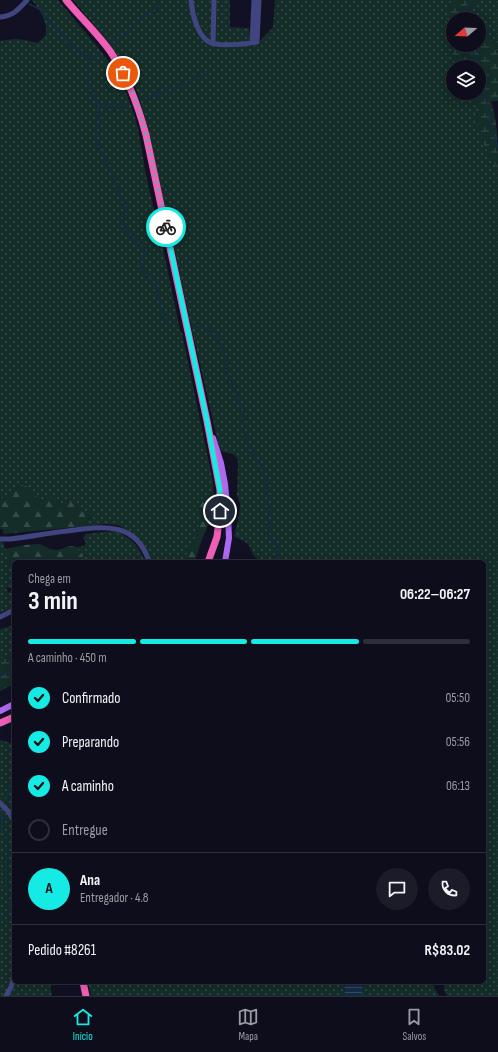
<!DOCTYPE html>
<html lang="pt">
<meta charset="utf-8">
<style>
body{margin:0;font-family:"Sofia Sans Condensed",sans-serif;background:#1c1b28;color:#f1f3f6;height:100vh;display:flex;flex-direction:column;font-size:15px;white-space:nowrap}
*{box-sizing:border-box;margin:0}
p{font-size:13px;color:#9b9ca3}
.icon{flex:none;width:22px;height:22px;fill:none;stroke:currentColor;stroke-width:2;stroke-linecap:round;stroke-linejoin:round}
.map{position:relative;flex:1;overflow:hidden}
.drawer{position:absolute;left:12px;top:560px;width:474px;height:424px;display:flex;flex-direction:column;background:#0e0d1b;border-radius:6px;box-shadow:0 2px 10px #0003,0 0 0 1px #2e2d3a}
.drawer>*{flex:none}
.needle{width:26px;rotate:251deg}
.buttons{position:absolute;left:446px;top:12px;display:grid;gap:8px}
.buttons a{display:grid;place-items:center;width:40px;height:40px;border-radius:50%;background:#0e0d1b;box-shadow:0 2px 10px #0003,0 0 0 1px #2e2d3a;font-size:20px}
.pin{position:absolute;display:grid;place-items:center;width:34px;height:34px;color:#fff;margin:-17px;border:2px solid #fff;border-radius:50%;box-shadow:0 1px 4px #0007}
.courier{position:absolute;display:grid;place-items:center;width:40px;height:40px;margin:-20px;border:3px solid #15eae5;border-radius:50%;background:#fff;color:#222;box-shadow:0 1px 5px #0007}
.overview em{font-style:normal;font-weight:700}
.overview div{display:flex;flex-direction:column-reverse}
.overview{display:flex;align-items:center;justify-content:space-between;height:68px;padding:0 16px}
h1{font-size:26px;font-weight:700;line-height:30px}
.bar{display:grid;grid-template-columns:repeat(4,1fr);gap:6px 4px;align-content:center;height:48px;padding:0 16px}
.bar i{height:5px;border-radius:3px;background:#2e2d3a}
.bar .on{background:#15eae5}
.bar p{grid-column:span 4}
.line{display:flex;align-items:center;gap:10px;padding:0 16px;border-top:1px solid #2e2d3a}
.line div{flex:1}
.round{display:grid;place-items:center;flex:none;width:42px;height:42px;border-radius:21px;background:#1c1b28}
ol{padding:0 16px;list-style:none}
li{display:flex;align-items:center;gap:12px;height:44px}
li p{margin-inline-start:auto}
li .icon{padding:4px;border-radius:50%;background:#15eae5;color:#111;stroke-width:4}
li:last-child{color:#9b9ca3}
li i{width:22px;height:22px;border:2px solid #2e2d3a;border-radius:50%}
.tab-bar{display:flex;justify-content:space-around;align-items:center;height:56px;border-top:1px solid #2e2d3a;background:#0e0d1b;font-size:11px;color:#9b9ca3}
.tab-bar a{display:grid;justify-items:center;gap:2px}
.tab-bar .on{color:#15eae5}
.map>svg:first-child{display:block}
</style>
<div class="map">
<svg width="498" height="996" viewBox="0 0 498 996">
<defs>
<pattern id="grass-dots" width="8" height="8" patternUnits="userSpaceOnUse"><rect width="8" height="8" fill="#142d29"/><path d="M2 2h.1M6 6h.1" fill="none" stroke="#354b49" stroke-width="1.8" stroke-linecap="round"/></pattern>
<pattern id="forest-firs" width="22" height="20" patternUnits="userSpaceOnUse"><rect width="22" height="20" fill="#142d29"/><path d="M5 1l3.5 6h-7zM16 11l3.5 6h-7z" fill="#354b49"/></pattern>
<pattern id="wetland-marsh" width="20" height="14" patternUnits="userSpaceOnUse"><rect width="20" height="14" fill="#142d29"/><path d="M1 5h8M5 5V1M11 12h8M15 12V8" fill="none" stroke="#354b49"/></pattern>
<pattern id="water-rules" width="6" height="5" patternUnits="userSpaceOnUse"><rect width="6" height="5" fill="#132c46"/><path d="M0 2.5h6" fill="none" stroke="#354a62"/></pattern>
</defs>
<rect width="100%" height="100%" fill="#121124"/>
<!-- grass -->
<path fill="url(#grass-dots)" d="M32,0H58L96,45L113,67L125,90L133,111L138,128L146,175L166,262L180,330L182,333L213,482L214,504L211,521C211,514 208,508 204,502H200C197,509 200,516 199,524C198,536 188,552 182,562H151L145,547L133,534L118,525L105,524L88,526L86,522L87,519L91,518L90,512H85L72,502L62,503L56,499L43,500L37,499L35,495L21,486C13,489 8,497 0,499V41C16,38 22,39 37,43C41,40 45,38 46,33C48,23 38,7 32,0Z
M73,0H230V27L249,28L251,47L257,44L273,27L275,0H452L447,11V20L449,31V41L456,67H453V93H472L477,115L478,129L498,170V996H447L444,990V982H484V562H262C260,559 257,559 254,556C252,554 252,551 250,547C247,541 240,540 234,536L239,515L240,505L237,495L238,463L237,458L233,454L220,451L192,330L147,124L137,91L126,68L106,39Z
M479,0H498V52C494,41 488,34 479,27V19H471L470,14Z
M103,532C107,532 112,531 116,532C130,536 141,548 145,562H80L82,560L81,554L78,551L77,547L84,546L86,543L83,538L86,534Z
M0,541L3,542L7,553L8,563L14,576V587L6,588L9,593L12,592L14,593V598L13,599L14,601V608L0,613Z
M14,625V657L0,658V629Z
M0,740L14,744V982H50L52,996H0Z
M88,982H344L345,996H91Z
M363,982H430L433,985L439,996H362Z"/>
<!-- forest -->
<path fill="url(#forest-firs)" d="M21,486L32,487L37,499L43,500L48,497L56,499L62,503L72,502L85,512H90L93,513V516L87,519L86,522L88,526L4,534L2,529H0V499C8,497 13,489 21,486Z
M202,500C215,516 211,519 204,535C200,544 198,553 194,562H182C188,552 198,536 199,524C200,516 195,507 202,500Z
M39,544C45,546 51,551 58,550C66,548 68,545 77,547L78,551L83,556L82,560L80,562H14V576L8,563L6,549L25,545Z"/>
<!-- wetland -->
<path fill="url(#wetland-marsh)" d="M452,0H479L470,14L471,19H453V45H479V27C488,34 494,41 498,52V101H491C498,124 498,146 498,170L484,145L478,129L477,115L472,93H479V67H456L449,41V31L447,20V11Z
M14,657V684L0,691V658Z"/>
<!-- water -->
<path fill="url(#water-rules)" d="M344,982H363L362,996H345Z"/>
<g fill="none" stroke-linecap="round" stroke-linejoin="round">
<!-- stream -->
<path stroke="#132c46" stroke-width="1.5" d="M29,4L42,10L46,17L49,19L54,27L61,31L62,34L70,46L84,53L88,58L89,84L97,104L100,120L95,136L96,140L113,177L125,207L126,212L122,220L127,232L146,251V253C143,256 142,258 141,262C139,274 151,274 156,282L162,315C165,320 169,320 174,321
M465,19L467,8L470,0
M115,42L159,5
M471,45L479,67
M88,59L99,54
M479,68L492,128L498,147
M146,99L165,90L183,85L210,71
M97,104L112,107L124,106
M195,326L213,331L217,334L225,358L228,376L235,390L241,408L246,439L256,458L262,468L266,479L267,496L272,520L270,526L269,535L270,538L275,541L279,554L277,558L280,562
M0,676L14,669
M5,806L8,791L14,771
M0,923L7,913L10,906L6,882V865L8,848L5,836L2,828V811"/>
<!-- minor -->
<path stroke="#40457f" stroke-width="5" d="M191,0C192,13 197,35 209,42C217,47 247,44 257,42L259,0
M0,17C13,16 19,9 27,0
M252,43L254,0
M213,44L214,0
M0,539H10C29,537 48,533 67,531C102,526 137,521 149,562
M0,617L10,612L14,611
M0,803L8,811L14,821
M6,996L11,987L14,977"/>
<!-- major -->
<path stroke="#ad69f1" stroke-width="6" d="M213,438L221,463L225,484L228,515L229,538L225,562
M0,711L14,704"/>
<!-- highway -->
<path stroke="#f05eb6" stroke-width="7" d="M66,0C80,17 97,33 110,51C128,77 138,105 146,135L207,421L220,490V511L217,537L208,562
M0,723L14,717
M83,982L86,996"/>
</g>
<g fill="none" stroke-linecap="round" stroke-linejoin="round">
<!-- done -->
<path stroke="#9292b0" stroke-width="4" stroke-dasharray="0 7.2" d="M123,73C139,100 145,130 152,161C157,183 161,205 166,227"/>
<!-- route -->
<path stroke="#15eae5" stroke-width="5" d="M166,227L207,421L220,490V511"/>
</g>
</svg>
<div class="buttons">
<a><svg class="needle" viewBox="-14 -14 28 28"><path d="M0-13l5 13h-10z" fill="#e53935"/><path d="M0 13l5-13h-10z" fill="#9b9ca3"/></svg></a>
<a><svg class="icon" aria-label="layers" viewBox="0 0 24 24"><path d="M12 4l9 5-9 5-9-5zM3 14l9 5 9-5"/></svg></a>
</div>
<div class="pin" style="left:123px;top:73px;background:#ea580c"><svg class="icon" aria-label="bag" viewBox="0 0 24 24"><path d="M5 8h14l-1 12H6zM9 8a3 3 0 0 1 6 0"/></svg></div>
<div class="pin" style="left:220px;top:511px;background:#1f2937"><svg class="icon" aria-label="home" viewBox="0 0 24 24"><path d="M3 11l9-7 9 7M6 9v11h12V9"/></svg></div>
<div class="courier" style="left:166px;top:227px"><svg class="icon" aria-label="bike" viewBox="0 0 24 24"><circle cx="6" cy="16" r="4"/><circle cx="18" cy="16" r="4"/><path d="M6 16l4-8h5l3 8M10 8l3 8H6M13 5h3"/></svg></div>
<section class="drawer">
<div class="overview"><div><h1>3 min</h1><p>Chega em</p></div><em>06:22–06:27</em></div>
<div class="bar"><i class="on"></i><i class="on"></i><i class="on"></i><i></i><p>A caminho · 450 m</p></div>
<ol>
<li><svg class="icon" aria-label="check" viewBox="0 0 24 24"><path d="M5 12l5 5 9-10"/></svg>Confirmado<p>05:50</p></li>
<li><svg class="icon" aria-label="check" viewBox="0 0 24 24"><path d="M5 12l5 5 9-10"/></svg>Preparando<p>05:56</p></li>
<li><svg class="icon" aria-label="check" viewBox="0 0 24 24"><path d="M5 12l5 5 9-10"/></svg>A caminho<p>06:13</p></li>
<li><i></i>Entregue</li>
</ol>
<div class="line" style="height:72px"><b class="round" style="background:#15eae5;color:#111">A</b><div><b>Ana</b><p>Entregador · 4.8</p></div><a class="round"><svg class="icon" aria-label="chat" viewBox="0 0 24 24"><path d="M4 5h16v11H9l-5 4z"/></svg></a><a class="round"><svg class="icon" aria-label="phone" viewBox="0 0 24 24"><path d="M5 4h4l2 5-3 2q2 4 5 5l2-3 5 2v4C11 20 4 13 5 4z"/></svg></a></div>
<div class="line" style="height:52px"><div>Pedido #8261</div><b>R$83.02</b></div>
</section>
</div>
<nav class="tab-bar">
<a class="on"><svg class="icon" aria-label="home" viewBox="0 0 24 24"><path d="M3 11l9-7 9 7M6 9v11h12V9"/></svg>Início</a>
<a><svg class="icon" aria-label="map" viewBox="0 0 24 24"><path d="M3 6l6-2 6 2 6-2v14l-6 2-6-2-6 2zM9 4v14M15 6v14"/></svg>Mapa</a>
<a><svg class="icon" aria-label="saved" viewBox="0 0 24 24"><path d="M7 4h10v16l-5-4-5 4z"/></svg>Salvos</a>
</nav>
